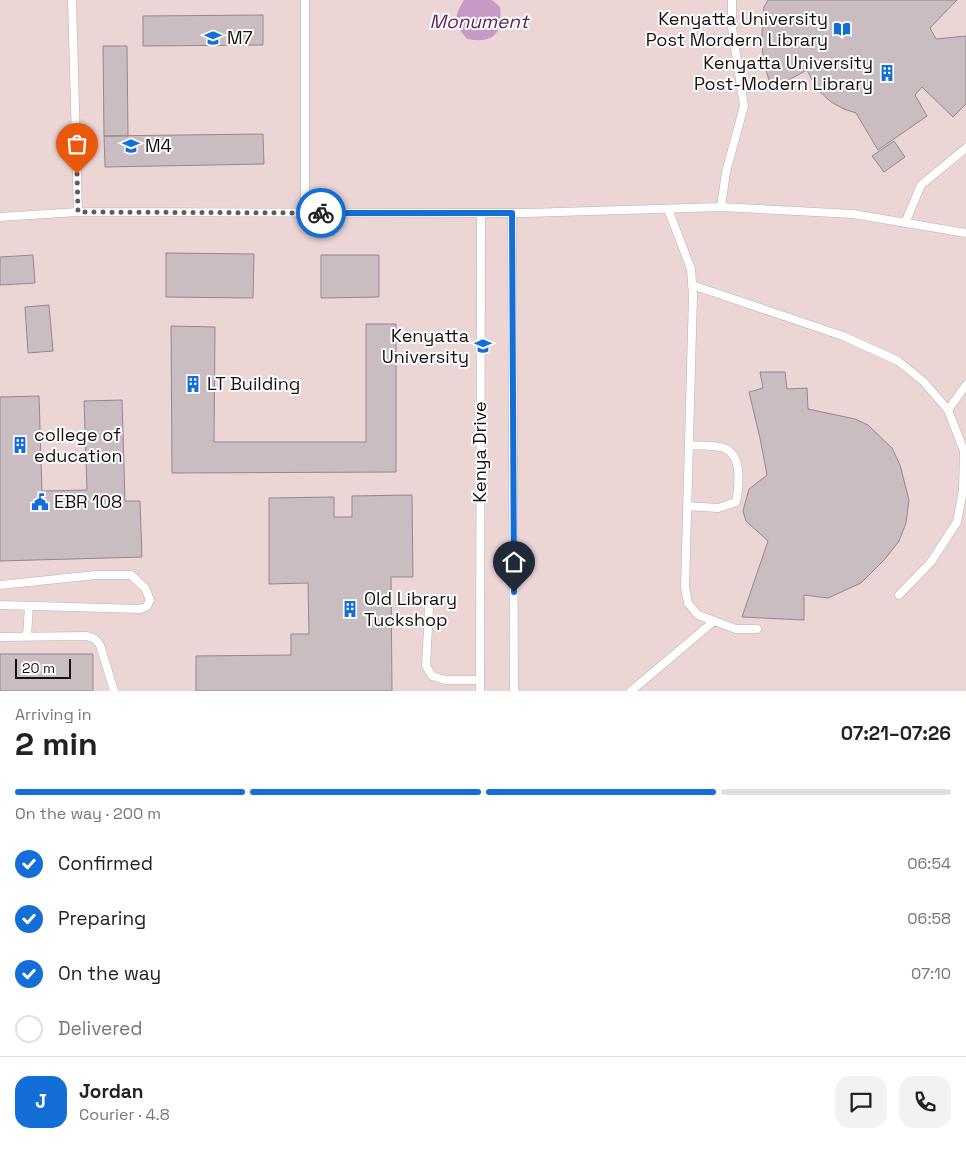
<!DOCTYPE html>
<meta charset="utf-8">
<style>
body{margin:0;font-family:"Space Grotesk",sans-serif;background:#f2f2f2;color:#222;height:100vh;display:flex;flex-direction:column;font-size:19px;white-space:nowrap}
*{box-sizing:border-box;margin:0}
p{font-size:16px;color:#767676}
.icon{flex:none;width:28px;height:28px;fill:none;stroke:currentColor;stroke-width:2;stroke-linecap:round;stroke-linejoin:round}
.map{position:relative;height:691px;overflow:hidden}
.sheet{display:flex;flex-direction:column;background:#fff;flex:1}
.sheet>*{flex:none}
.scale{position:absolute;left:15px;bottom:12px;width:56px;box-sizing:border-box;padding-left:5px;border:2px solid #161111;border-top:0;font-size:14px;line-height:18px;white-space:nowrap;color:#161111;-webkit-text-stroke:4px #fff;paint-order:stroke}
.pin{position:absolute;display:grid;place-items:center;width:42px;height:42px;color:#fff;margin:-51px -21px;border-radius:50% 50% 50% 0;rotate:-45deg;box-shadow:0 0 5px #0007}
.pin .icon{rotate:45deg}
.courier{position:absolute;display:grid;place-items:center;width:50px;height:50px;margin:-25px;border:4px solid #146ed7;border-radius:50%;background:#fff;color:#222;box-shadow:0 1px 6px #0007}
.summary em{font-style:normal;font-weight:700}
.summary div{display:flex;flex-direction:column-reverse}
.summary{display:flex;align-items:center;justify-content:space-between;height:85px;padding:0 15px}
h1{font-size:32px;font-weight:700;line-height:38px}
.bar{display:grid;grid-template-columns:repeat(4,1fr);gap:8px 5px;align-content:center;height:60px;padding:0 15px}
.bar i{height:6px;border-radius:4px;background:#e0e0e0}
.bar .current{background:#146ed7}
.bar p{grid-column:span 4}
.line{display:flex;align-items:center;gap:12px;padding:0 15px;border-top:1px solid #e0e0e0}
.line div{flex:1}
.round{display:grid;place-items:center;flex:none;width:52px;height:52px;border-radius:15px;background:#f2f2f2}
ol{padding:0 15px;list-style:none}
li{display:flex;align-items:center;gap:15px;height:55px}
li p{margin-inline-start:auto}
li .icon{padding:5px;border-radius:50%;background:#146ed7;color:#fff;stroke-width:4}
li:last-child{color:#767676}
li i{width:28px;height:28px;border:2px solid #e0e0e0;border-radius:50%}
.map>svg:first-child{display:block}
</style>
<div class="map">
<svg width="966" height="691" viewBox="0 0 966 691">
<rect width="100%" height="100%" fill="#f2e4e4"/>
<!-- built -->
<path fill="#ecd5d5" d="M0,0H966V691H0Z"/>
<!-- water -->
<path fill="#c999c5" d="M464,0H492L500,7C503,33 494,44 467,39C454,23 453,18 464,0Z"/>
<!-- building -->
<path fill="#cabdc2" stroke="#94888c" d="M768,0H957L930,28L936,39L966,36V104L953,117L922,87L915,95L927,116L878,150L856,113L844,109L831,102L816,88L807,70L772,89L763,61L762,33L764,7Z
M263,15V45L143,46V16Z
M103,46H127L128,136H104Z
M263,134L264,164L105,167L104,136Z
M894,141L905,157L884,172L872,156Z
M309,218H333L334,235H310Z
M166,253L254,254L253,298L166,297Z
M33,255L35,283L0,285V257Z
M321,255H379V297L321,298Z
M49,305L53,351L28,353L25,307Z
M366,324H396V472L172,473L171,326L215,327L214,442H366Z
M760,372H785L787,389L807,388L808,409L855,419L868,425L892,448L900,465L909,500L906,523L899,541L885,559L861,583L828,598L804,595V620L742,617L768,541L746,521L743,511L749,489L767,475L760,438L749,392L763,388Z
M39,396L42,491L87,490L84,401L122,400L125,501H140L142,557L0,561V397Z
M412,495L413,577H391L392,691H196V656L291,655V634H309L308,583L269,584V498L334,497V517H352V496Z
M0,654H93V691H0Z"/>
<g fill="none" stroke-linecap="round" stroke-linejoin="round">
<!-- service casing -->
<g stroke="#bdb0b0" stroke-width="9">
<path id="service" d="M72,0L78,212
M305,0V213
M721,207L726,172L744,106L732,28V0
M668,209L691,269L693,295L685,588L688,603L698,615L736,629H757
M512,213L514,691
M0,217L78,212L527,213L721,207L853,214L966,233
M905,223L921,185L966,148
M692,285L843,336L898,361L924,382L948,410L964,451L963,491L957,522L931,562L899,595
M948,410L966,385
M687,506L718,508L736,502C739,487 743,455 724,448C716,445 698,446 689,445
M0,585L96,575H131L145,588L150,600L147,606L141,609L0,605
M429,608L426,666L432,676L445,680H480
M27,636L29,606
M0,637L87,636L95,639L100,645L114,691
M480,691L481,213
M631,691L714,621"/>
</g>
<!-- service -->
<use href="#service" stroke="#fff" stroke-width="8"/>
</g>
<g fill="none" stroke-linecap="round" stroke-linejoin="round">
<!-- done -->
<path stroke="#635b5b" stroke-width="5" stroke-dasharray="0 9" d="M77,174L78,212L321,213"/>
<!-- route -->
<path stroke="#146ed7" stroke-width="6" d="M321,213H512L514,592"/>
</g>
<!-- icons -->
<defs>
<g id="library-bare" transform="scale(1.35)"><path d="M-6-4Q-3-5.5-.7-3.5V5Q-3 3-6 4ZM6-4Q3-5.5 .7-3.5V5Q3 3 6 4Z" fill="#146ed7" stroke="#fff" stroke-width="2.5" paint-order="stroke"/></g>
<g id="university-bare" transform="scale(1.35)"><path d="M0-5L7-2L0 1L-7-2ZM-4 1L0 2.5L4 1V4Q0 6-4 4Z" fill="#146ed7" stroke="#fff" stroke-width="2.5" paint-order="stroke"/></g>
<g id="building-bare" transform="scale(1.35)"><path d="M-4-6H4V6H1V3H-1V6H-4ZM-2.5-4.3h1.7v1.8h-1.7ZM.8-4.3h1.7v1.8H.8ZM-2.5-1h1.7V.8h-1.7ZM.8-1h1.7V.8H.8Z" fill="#146ed7" stroke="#fff" stroke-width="2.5" paint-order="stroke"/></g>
<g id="civic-bare" transform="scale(1.35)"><path d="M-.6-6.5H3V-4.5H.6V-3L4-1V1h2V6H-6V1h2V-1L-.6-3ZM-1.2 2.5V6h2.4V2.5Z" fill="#146ed7" stroke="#fff" stroke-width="2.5" paint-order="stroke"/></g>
</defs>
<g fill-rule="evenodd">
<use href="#library-bare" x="842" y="29"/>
<use href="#university-bare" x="213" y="38"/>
<use href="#building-bare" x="887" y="73"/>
<use href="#university-bare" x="131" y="146"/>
<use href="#university-bare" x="483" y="346"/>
<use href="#building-bare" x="193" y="384"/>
<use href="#building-bare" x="20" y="445"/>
<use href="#civic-bare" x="40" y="502"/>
<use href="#building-bare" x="350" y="609"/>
</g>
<g text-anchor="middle" stroke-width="4" stroke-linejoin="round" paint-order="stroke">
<!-- poi labels -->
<g font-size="18" fill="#161111" stroke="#fff" text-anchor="start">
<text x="828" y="25" text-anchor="end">Kenyatta University<tspan x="828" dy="21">Post Mordern Library</tspan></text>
<text x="227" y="44">M7</text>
<text x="873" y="69" text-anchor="end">Kenyatta University<tspan x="873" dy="21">Post-Modern Library</tspan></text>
<text x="145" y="152">M4</text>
<text x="469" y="342" text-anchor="end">Kenyatta<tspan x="469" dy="21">University</tspan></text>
<text x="207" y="390">LT Building</text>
<text x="34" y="441">college of<tspan x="34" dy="21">education</tspan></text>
<text x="54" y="508">EBR 108</text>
<text x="364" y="605">Old Library<tspan x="364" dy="21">Tuckshop</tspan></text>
</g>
<!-- street labels -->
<g font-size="18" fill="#161111" stroke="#fff">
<text transform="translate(480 452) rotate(-90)" y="6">Kenya Drive</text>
</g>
<!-- water labels -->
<g font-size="19" font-style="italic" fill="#5e245b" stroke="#fff">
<text x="479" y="28">Monument</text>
</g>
</g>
</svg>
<div class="scale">20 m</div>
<div class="pin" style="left:77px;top:174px;background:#ea580c"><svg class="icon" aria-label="bag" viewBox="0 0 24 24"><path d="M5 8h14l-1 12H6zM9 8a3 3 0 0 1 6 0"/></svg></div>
<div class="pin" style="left:514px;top:592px;background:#1f2937"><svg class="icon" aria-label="home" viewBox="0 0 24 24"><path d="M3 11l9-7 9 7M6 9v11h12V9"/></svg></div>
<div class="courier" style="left:321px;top:213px"><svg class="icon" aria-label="bike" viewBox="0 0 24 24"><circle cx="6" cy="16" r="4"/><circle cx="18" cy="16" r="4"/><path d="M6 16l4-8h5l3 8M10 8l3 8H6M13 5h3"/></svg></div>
</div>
<section class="sheet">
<div class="summary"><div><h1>2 min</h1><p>Arriving in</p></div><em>07:21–07:26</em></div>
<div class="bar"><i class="current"></i><i class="current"></i><i class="current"></i><i></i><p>On the way · 200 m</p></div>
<ol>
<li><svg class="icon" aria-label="check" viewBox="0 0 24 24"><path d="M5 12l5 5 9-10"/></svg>Confirmed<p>06:54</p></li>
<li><svg class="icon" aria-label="check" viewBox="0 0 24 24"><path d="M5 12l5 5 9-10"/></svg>Preparing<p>06:58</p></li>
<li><svg class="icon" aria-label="check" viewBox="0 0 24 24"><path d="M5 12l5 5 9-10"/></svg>On the way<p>07:10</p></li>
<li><i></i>Delivered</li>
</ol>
<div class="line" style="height:90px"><b class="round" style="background:#146ed7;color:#fff">J</b><div><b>Jordan</b><p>Courier · 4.8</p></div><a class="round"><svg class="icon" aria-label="chat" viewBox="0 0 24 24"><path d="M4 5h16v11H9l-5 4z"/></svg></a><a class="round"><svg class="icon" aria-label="phone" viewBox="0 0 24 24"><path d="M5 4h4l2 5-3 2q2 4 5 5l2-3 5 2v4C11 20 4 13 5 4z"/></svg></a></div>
</section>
